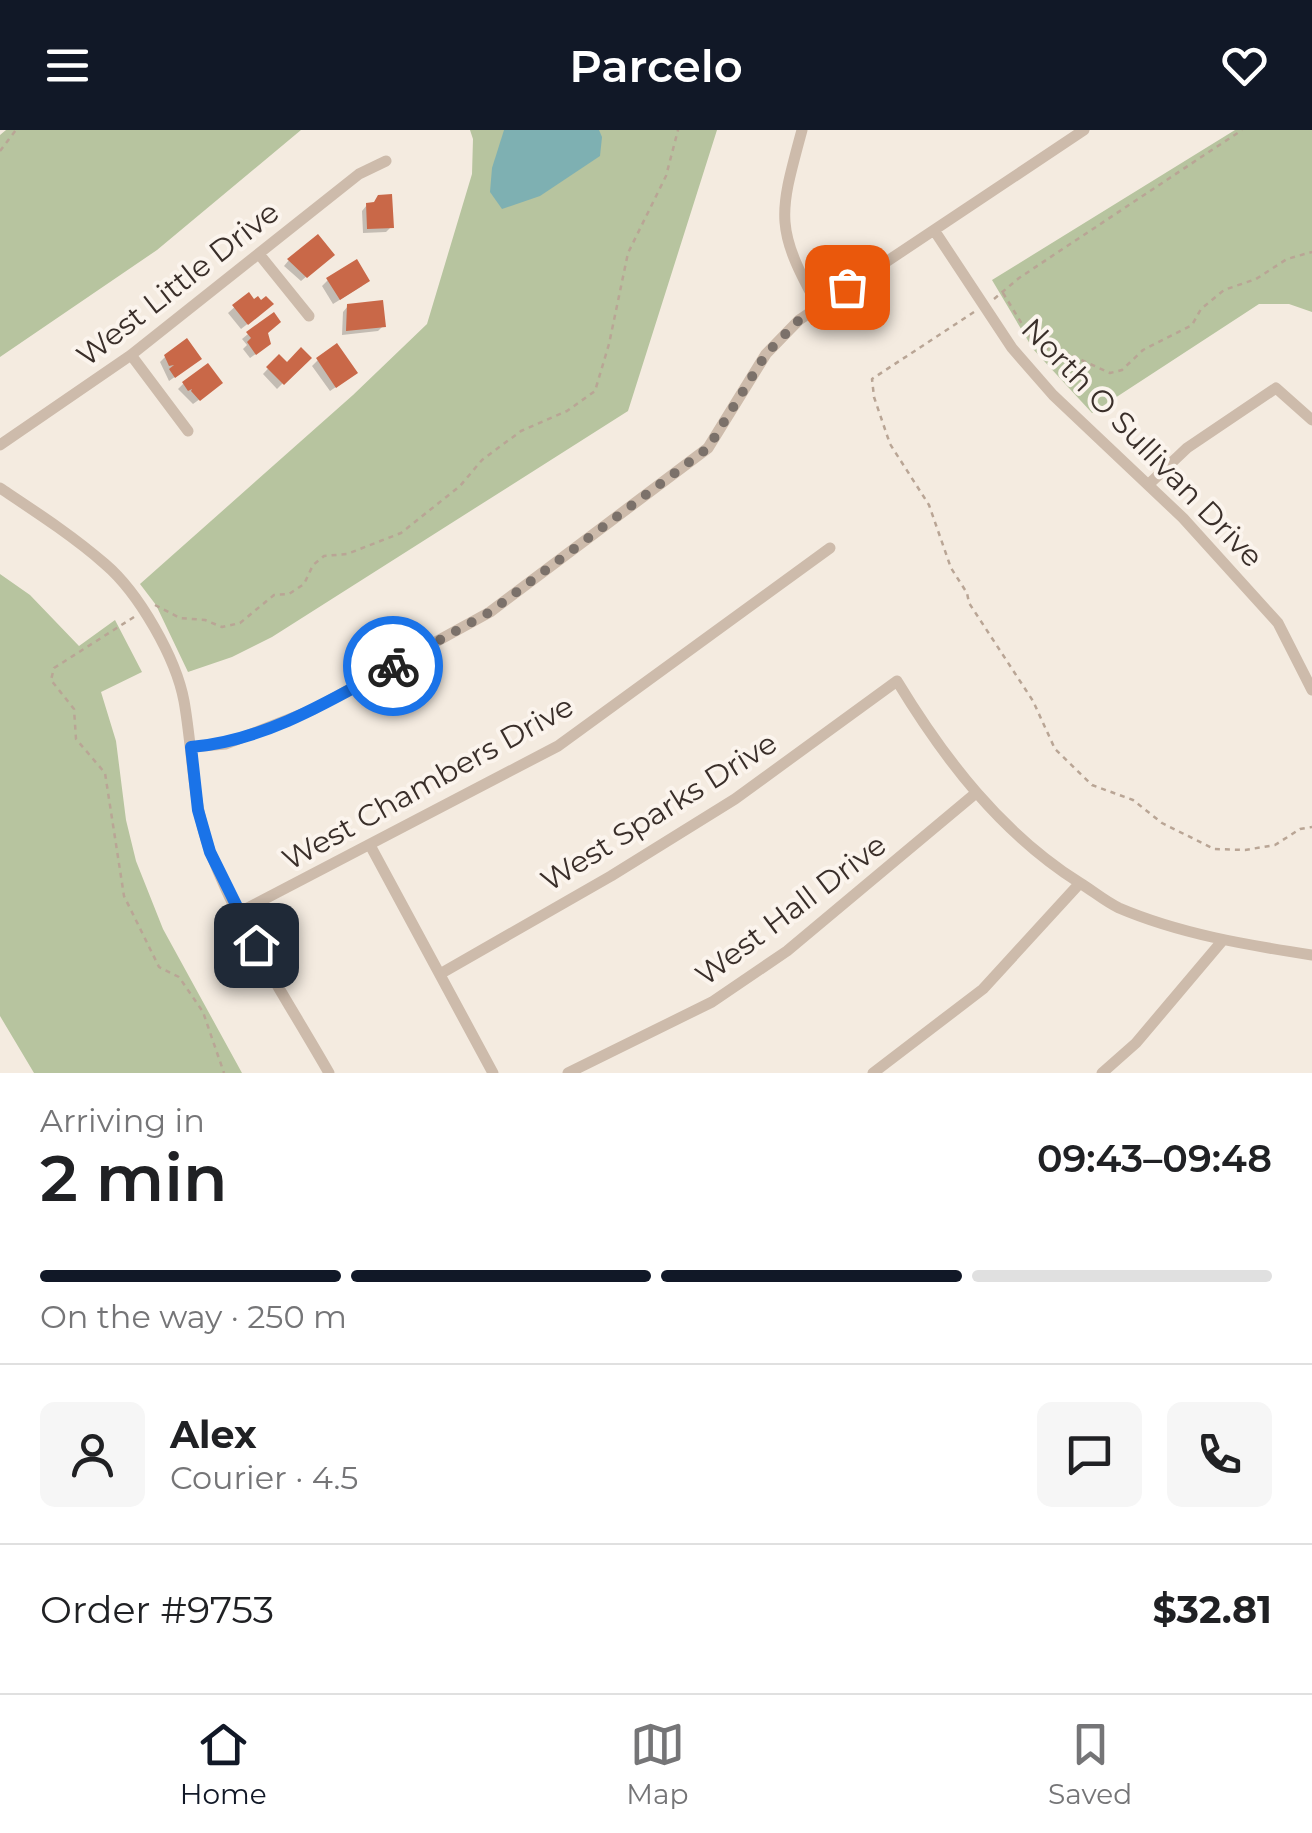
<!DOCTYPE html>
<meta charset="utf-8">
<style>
body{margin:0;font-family:Montserrat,sans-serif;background:#f6f6f6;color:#202124;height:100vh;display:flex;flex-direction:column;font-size:38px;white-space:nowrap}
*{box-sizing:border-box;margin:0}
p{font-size:32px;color:#757577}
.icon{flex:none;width:55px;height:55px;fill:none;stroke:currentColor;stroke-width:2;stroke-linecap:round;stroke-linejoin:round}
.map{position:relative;height:943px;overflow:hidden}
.details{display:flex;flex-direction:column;background:#fff;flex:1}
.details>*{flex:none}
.pin{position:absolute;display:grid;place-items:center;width:85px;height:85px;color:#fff;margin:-42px;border-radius:20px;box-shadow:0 5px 15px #0006}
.courier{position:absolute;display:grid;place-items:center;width:100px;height:100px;margin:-50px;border:8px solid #1a73e8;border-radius:50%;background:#fff;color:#222;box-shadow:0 2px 12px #0007}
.head em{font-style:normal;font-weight:600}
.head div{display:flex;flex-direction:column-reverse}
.head{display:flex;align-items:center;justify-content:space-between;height:170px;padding:0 40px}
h1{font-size:65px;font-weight:600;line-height:75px}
.bar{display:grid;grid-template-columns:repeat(4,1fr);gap:15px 10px;align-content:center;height:120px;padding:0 40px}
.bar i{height:12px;border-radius:8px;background:#e0e0e0}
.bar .on{background:#111827}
.bar p{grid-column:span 4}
.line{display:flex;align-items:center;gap:25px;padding:0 40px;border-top:2px solid #e0e0e0}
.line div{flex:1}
.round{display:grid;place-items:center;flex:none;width:105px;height:105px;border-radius:15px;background:#f6f6f6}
header{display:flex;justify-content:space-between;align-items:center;height:130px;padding:0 40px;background:#111827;color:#fff;font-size:45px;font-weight:600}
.tab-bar{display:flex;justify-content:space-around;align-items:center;height:140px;border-top:2px solid #e0e0e0;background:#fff;font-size:28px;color:#757577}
.tab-bar a{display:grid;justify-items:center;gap:5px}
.tab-bar .on{color:#111827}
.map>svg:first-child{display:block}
</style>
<header><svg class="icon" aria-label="menu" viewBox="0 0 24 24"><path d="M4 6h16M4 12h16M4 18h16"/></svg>Parcelo<svg class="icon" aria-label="heart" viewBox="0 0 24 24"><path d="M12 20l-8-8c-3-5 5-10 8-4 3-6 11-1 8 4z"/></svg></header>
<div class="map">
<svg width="1312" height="943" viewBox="0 0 1312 943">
<rect width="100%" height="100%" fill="#f4ebe0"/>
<!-- green -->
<path fill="#b7c49f" d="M6,0H301L157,120L0,227V5Z
M470,0H717L628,281L272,507L232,527L188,542L156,475L140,454L353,265L427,194L472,44L473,9Z
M1235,0H1312V182L1289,174H1259L1092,283L1033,219L992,150Z
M0,444L30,465L79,516L115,490L142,542L101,562L116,611L126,690L136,731L163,799L242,943H34L0,886Z"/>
<!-- water -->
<path fill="#7eb0b2" d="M504,0H599L602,7L600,26L540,66L502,79L490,62L492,38Z"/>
<!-- shadow -->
<path fill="#0003" d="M367,75L391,97L386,102L363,103L362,81Z
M289,130H326L301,151L284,136Z
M328,150L362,156L333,174L322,156Z
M248,165L265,180L241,199L228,183Z
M348,176L383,196L378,201L342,205L343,182Z
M266,203L263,219L250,228L243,219L247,215L242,209L248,204Z
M165,227L193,234L169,251L160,232Z
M279,227L287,235L308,228L277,259L263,244Z
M318,230L349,248L330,261L312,236Z
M183,254L215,258L193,274L178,259Z"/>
<!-- building -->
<path fill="#c96848" d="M392,64L394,98L367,99L366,73L374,72L378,65Z
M318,104L335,125L307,148L287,129Z
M357,129L370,151L340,170L326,148Z
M249,162L254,169L258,166L261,170L266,166L274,174L248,195L232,175Z
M383,170L386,197L346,201L347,174Z
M274,182L281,192L268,203L271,214L256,225L247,212L251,208L246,202Z
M187,208L202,229L175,248L169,239L174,235L169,236L164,225Z
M337,213L358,243L336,258L316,228Z
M301,217L312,228L284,255L266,237L279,224L287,232Z
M208,233L223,253L200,271L191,261L192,259L188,261L182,252Z"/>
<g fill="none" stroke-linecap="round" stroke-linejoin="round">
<!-- path -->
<path stroke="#b9a595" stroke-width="2.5" stroke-dasharray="5 5" stroke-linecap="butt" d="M0,21L16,0
M1003,163L1035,215L1066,223L1110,243L1122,240L1143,220L1192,195L1201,179L1224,160L1256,149L1287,129L1312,122
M994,169L1019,148L1242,0
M974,182L872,249L874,267L890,314L929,375L951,438L967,463L969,473L1033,571L1055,619L1092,655L1133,670L1162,693L1214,719L1245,720L1275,715L1300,699L1312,697
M155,475L180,488L205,490L222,497L240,493L274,465L289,464L304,454L313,435L324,426L347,424L401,403L460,356L482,330L521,301L567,281L595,261L609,214L628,123L666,46L678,0
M134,487L54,538L51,550L74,579L76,609L105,643L124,766L159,837L179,847L203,882L224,943"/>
<!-- street -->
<path stroke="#cdbbab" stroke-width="11" d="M802,0C779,85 774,97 818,176
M934,100L1012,218L1053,265L1183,388L1278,493L1312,560
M259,124L309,186
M131,225L188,301
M0,315L131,225L359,44L386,31
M1148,355L1187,318L1276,258L1312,290
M0,358C36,382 73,406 105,434C139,463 176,528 184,571C193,621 192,673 210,721C239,799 288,871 329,943
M191,617L226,614L312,580L490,482L708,318L766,224L799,190L1084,0
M371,717L493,943
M238,783L558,616L830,418
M440,844L611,746L735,669L897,551C945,630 1001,703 1080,753C1093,761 1106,772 1119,778C1180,804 1247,815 1312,825
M568,943L712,872L787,821L976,663
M873,943L983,859L1080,753
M1102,943L1136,913L1223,810"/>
</g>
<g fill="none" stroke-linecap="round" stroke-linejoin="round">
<!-- done -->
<path stroke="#7b716a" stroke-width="10" stroke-dasharray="0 18" d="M393,536L490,482L708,318L766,224L799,190L847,157"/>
<!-- route -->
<path stroke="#1a73e8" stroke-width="12" d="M256,815L210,722L198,680L191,617C264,611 330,571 393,536"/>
</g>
<g text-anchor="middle" stroke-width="8" stroke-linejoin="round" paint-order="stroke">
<!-- street labels -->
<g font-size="30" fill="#3a2f2a" stroke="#fbf4ed">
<text transform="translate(178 154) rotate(-38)" y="10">West Little Drive</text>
<text transform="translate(1142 313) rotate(46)" y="10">North O Sullivan Drive</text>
<text transform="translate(428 653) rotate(-29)" y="10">West Chambers Drive</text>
<text transform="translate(659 682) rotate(-32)" y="10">West Sparks Drive</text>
<text transform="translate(791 780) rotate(-37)" y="10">West Hall Drive</text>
</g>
</g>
</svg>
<div class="pin" style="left:847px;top:157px;background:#ea580c"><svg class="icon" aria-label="bag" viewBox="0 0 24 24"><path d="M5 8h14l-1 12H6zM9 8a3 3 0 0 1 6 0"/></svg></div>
<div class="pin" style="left:256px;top:815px;background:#1f2937"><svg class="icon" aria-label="home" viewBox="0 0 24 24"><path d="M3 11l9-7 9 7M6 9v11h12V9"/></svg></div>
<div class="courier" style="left:393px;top:536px"><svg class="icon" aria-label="bike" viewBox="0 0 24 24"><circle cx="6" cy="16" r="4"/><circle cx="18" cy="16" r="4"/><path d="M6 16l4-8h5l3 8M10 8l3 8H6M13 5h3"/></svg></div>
</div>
<section class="details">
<div class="head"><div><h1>2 min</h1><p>Arriving in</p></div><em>09:43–09:48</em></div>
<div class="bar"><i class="on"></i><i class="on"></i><i class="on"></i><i></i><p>On the way · 250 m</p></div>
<div class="line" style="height:180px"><a class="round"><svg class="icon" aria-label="person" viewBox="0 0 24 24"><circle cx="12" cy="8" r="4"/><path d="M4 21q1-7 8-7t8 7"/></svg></a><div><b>Alex</b><p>Courier · 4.5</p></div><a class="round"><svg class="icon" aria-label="chat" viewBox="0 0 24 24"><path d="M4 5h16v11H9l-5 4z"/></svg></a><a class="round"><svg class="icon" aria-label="phone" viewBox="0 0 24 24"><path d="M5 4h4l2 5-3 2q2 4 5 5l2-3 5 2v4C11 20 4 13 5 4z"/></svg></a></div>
<div class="line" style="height:130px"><div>Order #9753</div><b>$32.81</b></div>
</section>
<nav class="tab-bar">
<a class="on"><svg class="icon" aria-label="home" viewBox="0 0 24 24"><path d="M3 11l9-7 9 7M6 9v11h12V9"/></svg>Home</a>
<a><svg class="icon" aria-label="map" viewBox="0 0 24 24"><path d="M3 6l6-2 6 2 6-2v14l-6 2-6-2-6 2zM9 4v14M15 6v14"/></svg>Map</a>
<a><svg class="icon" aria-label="saved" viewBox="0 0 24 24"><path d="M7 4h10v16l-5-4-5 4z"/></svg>Saved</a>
</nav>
